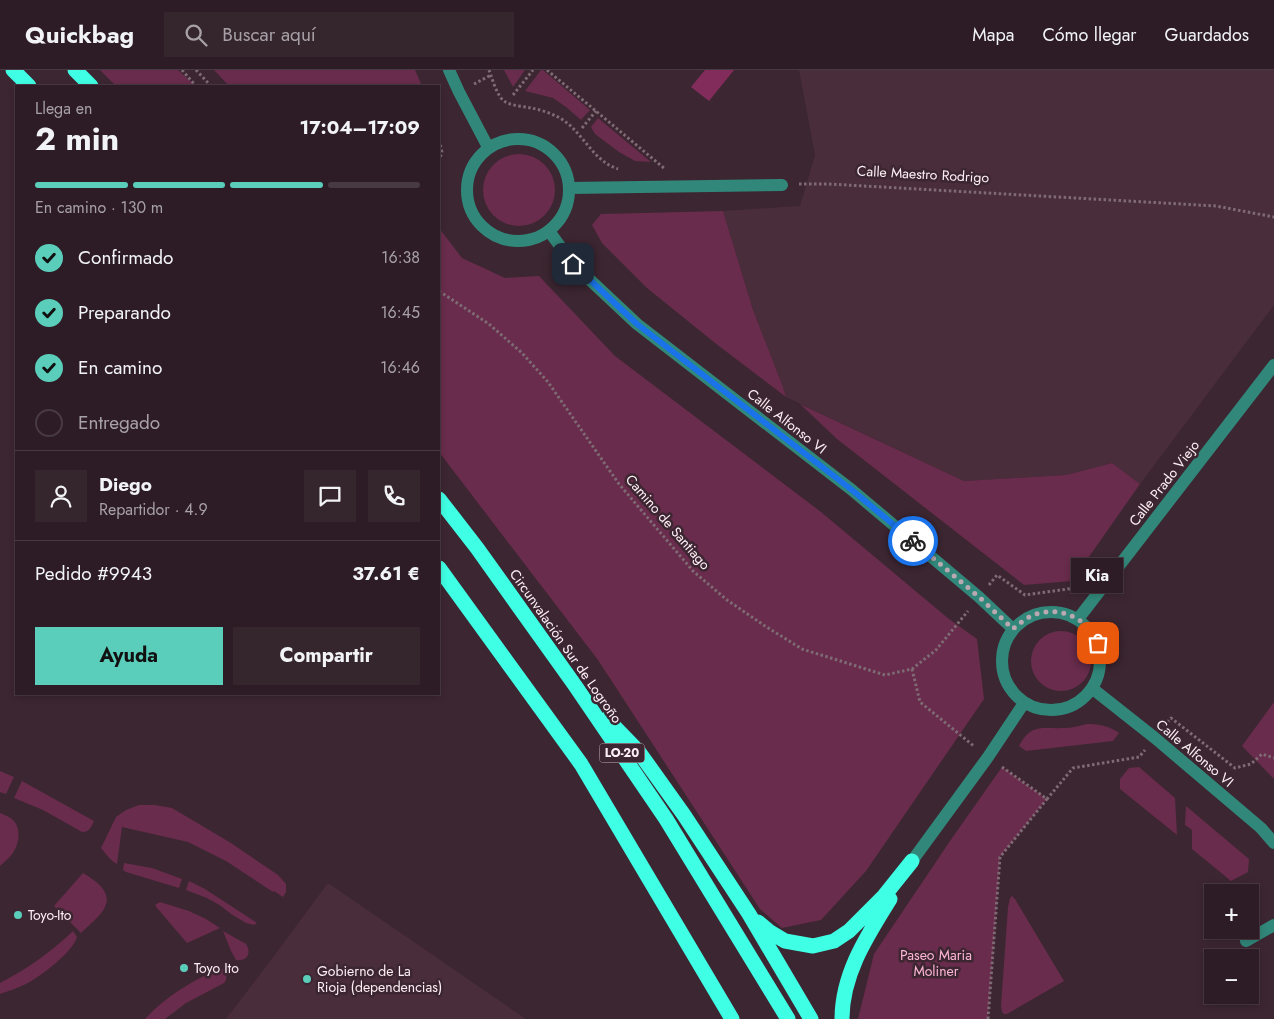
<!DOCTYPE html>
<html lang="es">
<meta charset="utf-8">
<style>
body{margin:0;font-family:Jost,sans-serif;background:#35252d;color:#f1f3f6;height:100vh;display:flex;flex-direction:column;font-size:19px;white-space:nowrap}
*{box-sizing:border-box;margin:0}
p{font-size:16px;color:#a7a1a7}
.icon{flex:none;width:28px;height:28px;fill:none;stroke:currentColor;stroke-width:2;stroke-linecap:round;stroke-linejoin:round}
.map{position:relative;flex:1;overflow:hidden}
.panel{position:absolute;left:15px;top:15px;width:425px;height:610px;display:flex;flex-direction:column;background:#2d1c25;border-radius:0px;box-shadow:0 2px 8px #0003,0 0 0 1px #483a42}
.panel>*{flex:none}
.controls{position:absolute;left:1204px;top:814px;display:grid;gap:10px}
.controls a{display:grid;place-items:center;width:55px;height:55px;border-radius:0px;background:#2d1c25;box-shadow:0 2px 8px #0003,0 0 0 1px #483a42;font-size:25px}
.pin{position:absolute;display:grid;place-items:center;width:42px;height:42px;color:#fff;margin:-21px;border-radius:10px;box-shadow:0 2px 8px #0006}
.courier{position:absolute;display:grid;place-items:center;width:50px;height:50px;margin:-25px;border:4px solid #1a73e8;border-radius:50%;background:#fff;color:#222;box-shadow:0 1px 6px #0007}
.bubble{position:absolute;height:35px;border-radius:0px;background:#2d1c25;box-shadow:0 2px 8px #0003,0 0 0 1px #483a42;font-size:16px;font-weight:700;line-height:35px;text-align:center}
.summary em{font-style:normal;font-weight:700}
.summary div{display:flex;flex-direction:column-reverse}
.summary{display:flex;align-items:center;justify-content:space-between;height:85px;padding:0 20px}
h1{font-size:32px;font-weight:700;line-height:38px}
.bar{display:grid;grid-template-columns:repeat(4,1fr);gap:8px 5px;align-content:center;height:60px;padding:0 20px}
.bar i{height:6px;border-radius:4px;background:#483a42}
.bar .selected{background:#5bcebb}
.bar p{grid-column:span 4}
.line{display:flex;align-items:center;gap:12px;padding:0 20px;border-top:1px solid #483a42}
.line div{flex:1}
.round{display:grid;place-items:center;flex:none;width:52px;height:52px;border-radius:0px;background:#35252d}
ol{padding:0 20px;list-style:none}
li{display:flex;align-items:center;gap:15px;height:55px}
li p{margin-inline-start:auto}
li .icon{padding:5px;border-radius:50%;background:#5bcebb;color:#111;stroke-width:4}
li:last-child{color:#a7a1a7}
li i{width:28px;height:28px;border:2px solid #483a42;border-radius:50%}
.button{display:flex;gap:10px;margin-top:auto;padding:10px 20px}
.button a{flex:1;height:58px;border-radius:0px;background:#5bcebb;color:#111;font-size:20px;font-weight:700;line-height:58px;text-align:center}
.button a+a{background:#35252d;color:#f1f3f6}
header{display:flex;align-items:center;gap:30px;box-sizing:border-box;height:70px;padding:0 25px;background:#2d1c25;border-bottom:1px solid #483a42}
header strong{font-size:24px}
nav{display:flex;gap:28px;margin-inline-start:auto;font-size:18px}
.search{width:350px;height:45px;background:#35252d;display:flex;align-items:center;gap:12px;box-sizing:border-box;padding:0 18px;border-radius:0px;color:#a7a1a7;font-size:19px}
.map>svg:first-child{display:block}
</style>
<header>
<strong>Quickbag</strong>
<div class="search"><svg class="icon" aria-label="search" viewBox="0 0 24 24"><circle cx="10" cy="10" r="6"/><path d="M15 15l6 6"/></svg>Buscar aquí</div>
<nav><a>Mapa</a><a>Cómo llegar</a><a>Guardados</a></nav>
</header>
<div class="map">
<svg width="1274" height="949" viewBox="0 0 1274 949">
<rect width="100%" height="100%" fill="#3c2631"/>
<!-- built -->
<path fill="#4a2d3b" d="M799,0H1274V235L1140,414L1112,393L1066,405L964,411L786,327L783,317L753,240L723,141L800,136L815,85Z
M328,813L526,949H226L271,890Z"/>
<!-- green -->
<path fill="#692c4c" d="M100,0H178L196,16H116Z
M214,0H415L422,16H229Z
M504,0H525L513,17Z
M541,0H543L590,40L581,50L566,37L553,28L525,21Z
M598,48L651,92L635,91L619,82L595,64L591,57Z
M483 120a36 36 0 1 1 72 0a36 36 0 1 1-72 0Z
M723,141L753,240L783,317L786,327L715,273L647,218L602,173L592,155L601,144Z
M439,158L462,188L505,208L539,206L615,286L821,442L949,549L977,569L984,629L866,801L821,850L782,858L760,839L598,590L439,382Z
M800,334L964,411L1066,405L1112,393L1140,414L1072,511L1024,515L837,369Z
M1031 591a30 30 0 1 1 60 0a30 30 0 1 1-60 0Z
M1274,632V709L1242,676Z
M1087,654C1100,654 1109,656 1119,663L1113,671L1026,681L1019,676C1031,653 1042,659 1063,658C1072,658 1079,656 1087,654Z
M1002,697L1047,729L1000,787L988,949H858L874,884L950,771Z
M1139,697L1175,728L1177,765L1120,719V709L1129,698Z
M0,701L14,707L6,724L0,722Z
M22,711L94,751C91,757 90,762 82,762L43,740L14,728Z
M139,735H155L172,738L231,773L278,805L286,814V822L283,827L274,821L273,822L226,791L188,772L122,757L117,794C110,790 106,784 101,778L116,747L126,740Z
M1186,736L1249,789L1248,802L1231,811L1192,779V760L1185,755Z
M0,743C5,745 10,747 14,751C21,759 19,773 14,781C11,787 5,791 0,796Z
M124,793L152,798L182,809L179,818L126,802L123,800Z
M83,803C93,809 113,821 105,837C101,846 88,856 81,863L54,836Z
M189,811L205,819L257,853L254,855L246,853L231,844L221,836L207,828L186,820Z
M1012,826L1015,829L1064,911L1007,944H1004L1002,942L1001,936L1008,837L1010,828Z
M160,832L189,841L206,849L220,858L187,873L157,838L155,835Z
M73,861L77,867C73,882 40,907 26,914C18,918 8,921 0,924V913C27,899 51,882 73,861Z
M223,861L246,874C252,883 247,892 236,890L231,881Z
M222,898C225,903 229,908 224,913L186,933L165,949H145C166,926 194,909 222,898Z"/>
<!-- water -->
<path fill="#822c5c" d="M705,0H734L709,31L691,17Z"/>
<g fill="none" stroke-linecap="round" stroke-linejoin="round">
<!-- path -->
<path stroke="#7e6b74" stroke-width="3" stroke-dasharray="2.5 2.5" stroke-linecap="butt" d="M182,0L196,16
M196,0L211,16
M489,0C492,8 497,26 504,31C511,36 522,36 531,38C542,40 554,44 563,50C584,64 593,91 618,99
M547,0L665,99
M474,14L491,5
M513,25L533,0
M582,58L596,41
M439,70L442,82L439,91
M799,114H829L1216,136L1274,147
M439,123V122
M439,221L489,254L522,283L548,312L619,414L693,501L727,530L765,556L802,579L885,605L912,599L936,580L968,541
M989,515L997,505L1025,525L1075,518L1094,492L1099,495
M912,599L920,632L975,677
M1164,656L1171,648L1235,698L1251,694L1262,684L1274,688
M1002,697L1047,729L1073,698L1139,687L1145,680
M988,949L1000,787L1047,729"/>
<!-- minor -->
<path stroke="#31887a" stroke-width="12" d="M449,0L459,22L488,77
M467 120a51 51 0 1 1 102 0a51 51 0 1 1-102 0Z
M569,118L782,115
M549,161L573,194L637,254L852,420L979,527L1013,559
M1002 591a49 49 0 1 1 98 0a49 49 0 1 1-98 0Z
M1078,549L1274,295
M1093,619L1155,668L1261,758L1274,773
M912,791L988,687L1024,633
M1246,871L1274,855"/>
<!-- highway -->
<path stroke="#3fffe4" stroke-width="15" d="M13,0L29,16
M75,0L91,16
M439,429L477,478L574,614L666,749L788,949
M439,498L581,694L732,949
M607,649L639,682L684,745L749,844L811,949
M758,852L770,862L785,871L813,876L834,871L849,861L884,826L912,791
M842,949C842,904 867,866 890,829"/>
</g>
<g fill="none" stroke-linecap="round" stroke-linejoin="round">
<!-- done -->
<path stroke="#baa9b1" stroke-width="5" stroke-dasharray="0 9" d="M913,471L979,527L1013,559C1020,553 1027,547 1036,544C1054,538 1077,544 1089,559C1093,563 1095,569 1098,573"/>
<!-- route -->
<path stroke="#1a73e8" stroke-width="6" d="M573,194L637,254L852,420L913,471"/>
</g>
<!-- markers -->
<g fill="#5bcebb" stroke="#3c2631" stroke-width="2">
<circle cx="18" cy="845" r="5"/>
<circle cx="184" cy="898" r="5"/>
<circle cx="307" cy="909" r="5"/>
</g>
<g text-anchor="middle" stroke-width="5" stroke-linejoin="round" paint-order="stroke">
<!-- shield labels -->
<rect fill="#3c2631" stroke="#c4b3bb" stroke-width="1" x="599.5" y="673.5" width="45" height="19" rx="4"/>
<g font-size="12" font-weight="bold" fill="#feeff6">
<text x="622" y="687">LO-20</text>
</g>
<!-- street labels -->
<g font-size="14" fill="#feeff6" stroke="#3c2631">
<text transform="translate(923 104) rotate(3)" y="5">Calle Maestro Rodrigo</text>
<text transform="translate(787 351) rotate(38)" y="5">Calle Alfonso VI</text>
<text transform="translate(1164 413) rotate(-52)" y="5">Calle Prado Viejo</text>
<text transform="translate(668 452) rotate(49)" y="5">Camino de Santiago</text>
<text transform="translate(566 576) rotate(55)" y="5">Circunvalación Sur de Logroño</text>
<text transform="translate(1195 683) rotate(40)" y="5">Calle Alfonso VI</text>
</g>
<!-- poi labels -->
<g font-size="14" fill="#feeff6" stroke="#3c2631" text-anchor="start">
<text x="28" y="850">Toyo-Ito</text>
<text x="194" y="903">Toyo Ito</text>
<text x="317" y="906">Gobierno de La<tspan x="317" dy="16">Rioja (dependencias)</tspan></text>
</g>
<!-- park labels -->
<g font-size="14" fill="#feb5d8" stroke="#3c2631">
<text x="936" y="890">Paseo Maria<tspan x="936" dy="16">Moliner</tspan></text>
</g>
</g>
</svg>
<div class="controls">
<a>+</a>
<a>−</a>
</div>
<div class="pin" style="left:1098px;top:573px;background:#ea580c"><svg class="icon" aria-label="bag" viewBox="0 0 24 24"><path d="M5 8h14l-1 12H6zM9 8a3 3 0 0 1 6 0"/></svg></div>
<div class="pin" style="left:573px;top:194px;background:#1f2937"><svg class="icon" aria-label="home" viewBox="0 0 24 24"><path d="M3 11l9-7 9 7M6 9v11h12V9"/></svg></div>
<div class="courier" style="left:913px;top:471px"><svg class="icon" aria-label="bike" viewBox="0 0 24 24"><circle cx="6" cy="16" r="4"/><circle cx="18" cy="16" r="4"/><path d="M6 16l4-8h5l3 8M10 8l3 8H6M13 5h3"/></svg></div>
<div class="bubble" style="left:1071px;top:488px;width:52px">Kia</div>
<section class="panel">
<div class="summary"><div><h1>2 min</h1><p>Llega en</p></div><em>17:04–17:09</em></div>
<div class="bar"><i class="selected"></i><i class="selected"></i><i class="selected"></i><i></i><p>En camino · 130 m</p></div>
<ol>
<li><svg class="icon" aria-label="check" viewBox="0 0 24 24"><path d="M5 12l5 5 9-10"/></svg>Confirmado<p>16:38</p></li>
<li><svg class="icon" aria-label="check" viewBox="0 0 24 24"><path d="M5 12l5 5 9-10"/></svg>Preparando<p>16:45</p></li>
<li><svg class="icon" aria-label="check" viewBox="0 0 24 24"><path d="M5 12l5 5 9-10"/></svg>En camino<p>16:46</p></li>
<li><i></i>Entregado</li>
</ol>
<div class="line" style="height:90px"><a class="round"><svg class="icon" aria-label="person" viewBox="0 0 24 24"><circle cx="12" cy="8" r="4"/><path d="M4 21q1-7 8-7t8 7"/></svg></a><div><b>Diego</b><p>Repartidor · 4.9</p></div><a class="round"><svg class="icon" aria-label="chat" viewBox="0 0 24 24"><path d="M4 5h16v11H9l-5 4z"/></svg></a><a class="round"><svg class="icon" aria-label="phone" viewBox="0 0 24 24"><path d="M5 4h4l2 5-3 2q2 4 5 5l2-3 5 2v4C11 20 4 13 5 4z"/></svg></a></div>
<div class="line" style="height:65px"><div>Pedido #9943</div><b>37.61 €</b></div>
<div class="button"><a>Ayuda</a><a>Compartir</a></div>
</section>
</div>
